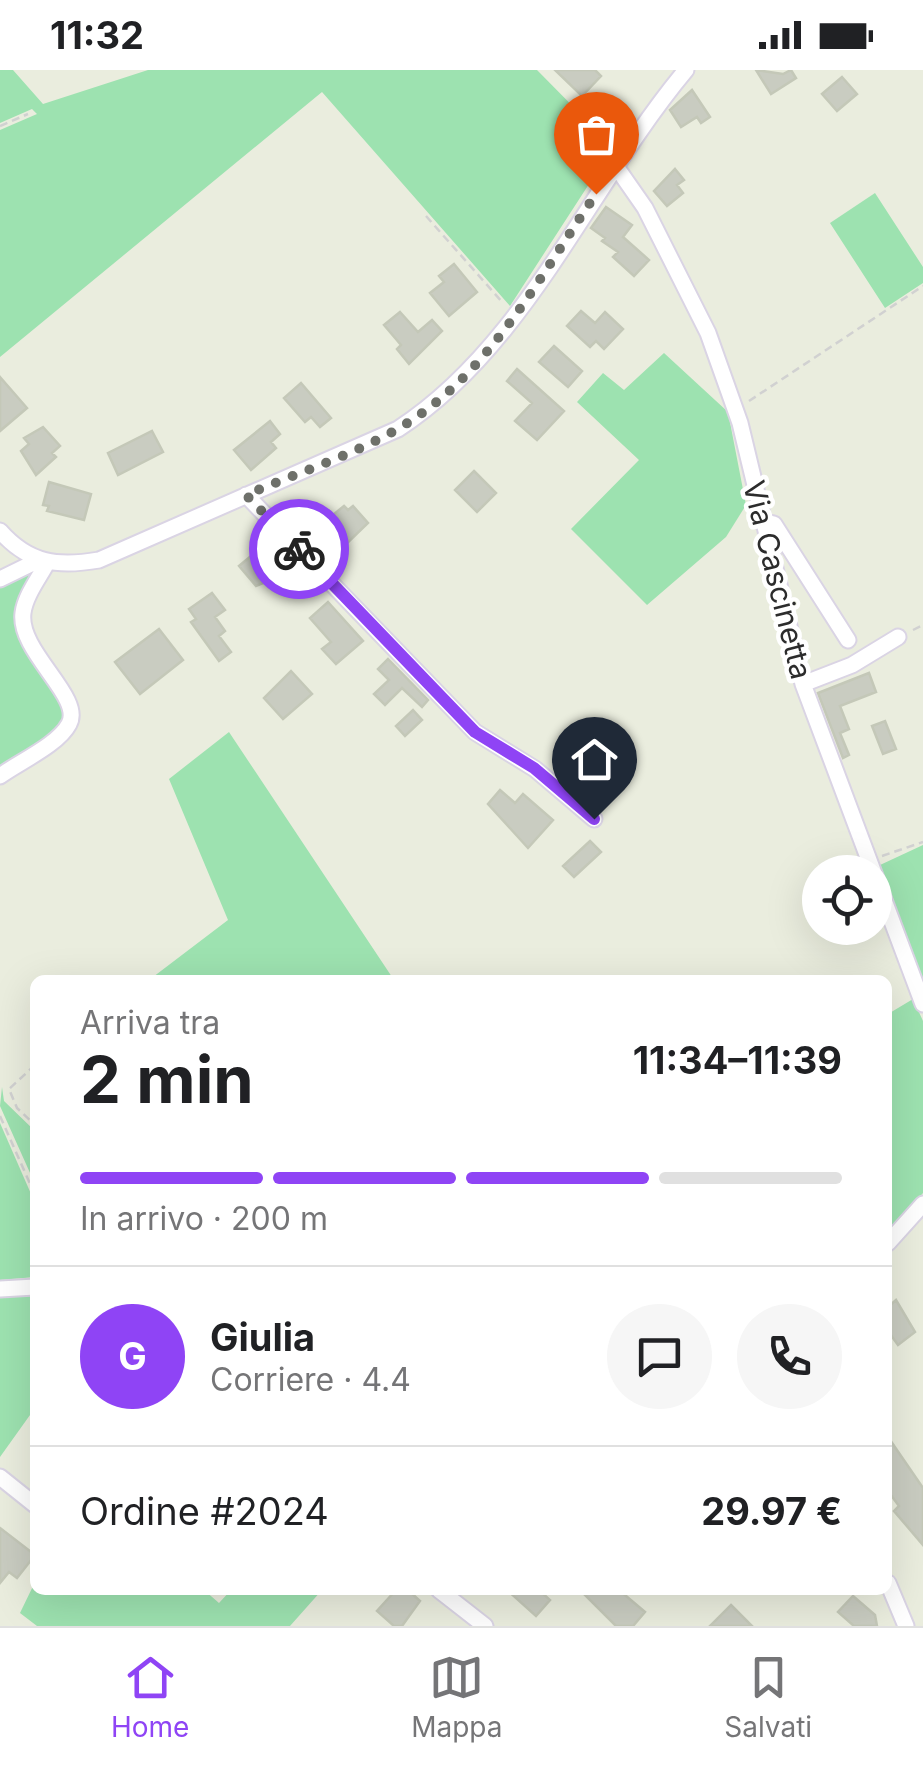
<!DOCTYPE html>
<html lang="it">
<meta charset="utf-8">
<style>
body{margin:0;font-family:Inter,sans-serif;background:#f6f6f6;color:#202124;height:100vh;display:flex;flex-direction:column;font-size:38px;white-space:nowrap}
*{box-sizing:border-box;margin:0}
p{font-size:32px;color:#757577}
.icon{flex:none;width:55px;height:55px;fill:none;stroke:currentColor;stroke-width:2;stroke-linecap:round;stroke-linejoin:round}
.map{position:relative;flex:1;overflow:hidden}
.details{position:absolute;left:30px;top:905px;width:862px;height:620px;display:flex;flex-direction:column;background:#fff;border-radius:15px;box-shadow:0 10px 40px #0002}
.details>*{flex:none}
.controls{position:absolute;left:802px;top:785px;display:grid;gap:20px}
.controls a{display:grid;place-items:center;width:90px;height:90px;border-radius:50%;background:#fff;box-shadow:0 10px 40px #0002;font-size:50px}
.pin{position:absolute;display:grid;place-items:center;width:85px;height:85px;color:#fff;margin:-102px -42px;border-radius:50% 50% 50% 0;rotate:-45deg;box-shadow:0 0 10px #0007}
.pin .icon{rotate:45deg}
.courier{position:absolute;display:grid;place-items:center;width:100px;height:100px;margin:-50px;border:8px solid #8f44f5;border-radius:50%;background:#fff;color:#222;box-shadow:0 2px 12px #0007}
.summary em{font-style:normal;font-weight:700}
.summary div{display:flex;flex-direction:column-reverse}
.summary{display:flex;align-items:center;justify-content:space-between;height:170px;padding:0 50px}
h1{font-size:65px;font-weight:700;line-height:75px}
.bar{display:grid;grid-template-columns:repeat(4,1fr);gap:15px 10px;align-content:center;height:120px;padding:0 50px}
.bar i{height:12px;border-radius:8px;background:#e0e0e0}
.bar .active{background:#8f44f5}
.bar p{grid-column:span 4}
.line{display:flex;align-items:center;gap:25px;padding:0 50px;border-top:2px solid #e0e0e0}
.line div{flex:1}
.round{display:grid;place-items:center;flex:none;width:105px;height:105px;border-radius:52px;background:#f6f6f6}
.status{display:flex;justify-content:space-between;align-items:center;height:70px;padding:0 50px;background:#fff;direction:ltr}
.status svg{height:28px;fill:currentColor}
.tabs{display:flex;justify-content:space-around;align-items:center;height:140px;border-top:2px solid #e0e0e0;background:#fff;font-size:28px;color:#757577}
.tabs a{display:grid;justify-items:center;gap:5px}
.tabs .active{color:#8f44f5}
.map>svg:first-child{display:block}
</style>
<div class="status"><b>11:32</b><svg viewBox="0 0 49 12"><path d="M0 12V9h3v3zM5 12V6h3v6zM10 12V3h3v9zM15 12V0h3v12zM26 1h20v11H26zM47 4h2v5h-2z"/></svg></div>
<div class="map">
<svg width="923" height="1556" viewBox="0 0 923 1556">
<rect width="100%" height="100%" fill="#eaedde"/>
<!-- green -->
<path fill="#9de2b0" d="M0,0H13L43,34L148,0H537L613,77L510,236L322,22L0,287V60L37,44L32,39L0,53Z
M875,123L923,197V213L885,238L830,153Z
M664,283L728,342L746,435L726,467L647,535L571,459L639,390L577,332L603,303L624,320Z
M24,502L36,506L18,539L67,636L61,659L0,702V514Z
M229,662L394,910L153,907L228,850L169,709Z
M923,775V914L880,795Z
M913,929L923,951V1123L888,1164V944Z
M2,1017L4,1031L35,1061V1114L0,1036Z
M0,1053L35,1133V1207L0,1210Z
M35,1221V1338L0,1387V1224Z
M35,1512V1520H204L219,1533L231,1520H322L290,1556H37L20,1543Z"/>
<!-- building -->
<path fill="#c9ccc1" stroke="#c4c8b8" stroke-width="2.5" d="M555,0H595L601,6L582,26Z
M756,0L783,4L791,0L796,8L771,24Z
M842,7L857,24L837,41L822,24Z
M692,20L710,47L701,53L697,47L681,57L670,40Z
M675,99L684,110L677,115L683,123L667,136L654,121Z
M606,137L632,155L623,167L649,190L634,206L613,187L618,182L602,171L605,168L591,158Z
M454,194L477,222L449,246L430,223L444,212L439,206Z
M581,241L595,253L605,242L623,259L604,279L596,271L590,277L567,256Z
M400,242L418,262L432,250L442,261L409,294L397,279L401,275L384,255Z
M554,276L582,301L568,317L539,292Z
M517,299L564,341L537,370L515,351L532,333L507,311Z
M0,307L27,338L0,361Z
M301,313L331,348L320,357L311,347L305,352L284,328Z
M270,351L280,364L271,372L276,378L251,400L234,380Z
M43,357L60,376L52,383L56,387L36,405L21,381L29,374L24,368Z
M152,361L163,382L118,405L108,383Z
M474,401L496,423L477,442L455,420Z
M49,412L91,424L84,450L47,441L49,436L43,435Z
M344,436L348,440L353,436L368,453L340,480L318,457Z
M257,481L272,487L279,481L295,500L274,518L268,511L256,516L239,496Z
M212,523L225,540L215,547L225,561L219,566L231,582L219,591L191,552L196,549L189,539Z
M328,532L363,571L336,594L322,579L331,572L310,548Z
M159,559L183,590L140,624L115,592Z
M388,589L428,630L422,637L402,618L385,635L374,624L389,610L378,599Z
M291,601L312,624L283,649L264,628Z
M869,603L876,622L840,636L849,659L840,663L849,685L843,688L818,623Z
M413,640L422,650L405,666L396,656Z
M885,651L896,679L883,684L872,656Z
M500,720L515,733L523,724L553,750L528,778L488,734Z
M590,771L601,782L574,807L563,796Z
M896,1230L915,1262L898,1275L888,1261V1237Z
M888,1367L923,1418V1475L894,1441L899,1436L888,1421Z
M0,1458L35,1485L17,1508L9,1502L0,1513Z
M396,1520H408L420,1531L402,1556H394L377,1541Z
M507,1520H539L550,1530L536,1546Z
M580,1520H619L645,1542L633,1556H616Z
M853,1526L875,1545L877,1556H854L838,1542Z
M731,1535L752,1556H710Z"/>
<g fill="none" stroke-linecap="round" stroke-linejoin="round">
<!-- minor casing -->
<g stroke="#dad4e4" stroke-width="19">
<path id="minor" d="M615,95L645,138L708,263L740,353L803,614L923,934
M246,425L475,662L535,699L594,749
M760,451L774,454L848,570
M0,461C29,494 58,497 99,490L398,359C526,276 589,116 686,0
M0,509L39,490
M803,614L852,595L898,567
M0,706C19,692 58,675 69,654C84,627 18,582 23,543C25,526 39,508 47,493
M888,1173L923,1134
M0,1219L35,1217
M0,1407L35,1435
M888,1513L906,1556
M439,1520L485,1556"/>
</g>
<!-- path -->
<path stroke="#d1d1d1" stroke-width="2.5" stroke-dasharray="8 5" stroke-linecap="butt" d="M0,56L28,44
M426,146L503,233
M749,331L923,216
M913,560L923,555
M882,786L923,772
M35,995L9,1019L17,1038L35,1055
M0,1046L35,1125"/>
<!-- minor -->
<use href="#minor" stroke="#fff" stroke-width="15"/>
</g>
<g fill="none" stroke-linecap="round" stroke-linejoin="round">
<!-- done -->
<path stroke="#6e706a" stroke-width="10" stroke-dasharray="0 18" d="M299,479L246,425C297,403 354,385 401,357C490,304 539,207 596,124"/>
<!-- route -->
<path stroke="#8f44f5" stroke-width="12" d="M299,479L475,662L534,698L594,749"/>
</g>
<g text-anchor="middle" stroke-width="9" stroke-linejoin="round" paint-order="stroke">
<!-- street labels -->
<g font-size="30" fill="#2c2c2c" stroke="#fff">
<text transform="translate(777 510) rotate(76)" y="10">Via Cascinetta</text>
</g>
</g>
</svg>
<div class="controls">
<a><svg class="icon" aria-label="locate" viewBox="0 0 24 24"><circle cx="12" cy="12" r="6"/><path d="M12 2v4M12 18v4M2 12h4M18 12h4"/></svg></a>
</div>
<div class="pin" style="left:596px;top:124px;background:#ea580c"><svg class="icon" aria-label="bag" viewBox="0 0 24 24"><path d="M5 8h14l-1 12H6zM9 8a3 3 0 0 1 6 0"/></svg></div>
<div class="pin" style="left:594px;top:749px;background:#1f2937"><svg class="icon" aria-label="home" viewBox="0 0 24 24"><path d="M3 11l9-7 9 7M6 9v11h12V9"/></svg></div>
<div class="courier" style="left:299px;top:479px"><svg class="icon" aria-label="bike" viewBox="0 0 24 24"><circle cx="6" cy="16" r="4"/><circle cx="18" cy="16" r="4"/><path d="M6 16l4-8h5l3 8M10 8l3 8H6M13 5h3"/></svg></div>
<section class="details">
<div class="summary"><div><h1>2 min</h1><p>Arriva tra</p></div><em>11:34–11:39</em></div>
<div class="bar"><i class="active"></i><i class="active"></i><i class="active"></i><i></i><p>In arrivo · 200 m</p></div>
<div class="line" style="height:180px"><b class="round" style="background:#8f44f5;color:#fff">G</b><div><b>Giulia</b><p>Corriere · 4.4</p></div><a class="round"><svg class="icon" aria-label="chat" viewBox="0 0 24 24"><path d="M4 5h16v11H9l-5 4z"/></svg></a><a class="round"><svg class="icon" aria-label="phone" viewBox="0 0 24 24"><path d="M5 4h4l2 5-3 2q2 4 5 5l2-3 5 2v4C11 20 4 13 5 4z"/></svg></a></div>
<div class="line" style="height:130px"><div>Ordine #2024</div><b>29.97 €</b></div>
</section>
</div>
<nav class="tabs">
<a class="active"><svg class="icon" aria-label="home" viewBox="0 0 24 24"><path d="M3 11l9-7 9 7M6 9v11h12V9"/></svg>Home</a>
<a><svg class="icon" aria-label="map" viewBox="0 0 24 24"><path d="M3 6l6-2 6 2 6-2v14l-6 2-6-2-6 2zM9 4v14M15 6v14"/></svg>Mappa</a>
<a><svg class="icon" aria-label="saved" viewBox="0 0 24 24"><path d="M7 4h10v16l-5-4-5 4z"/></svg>Salvati</a>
</nav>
